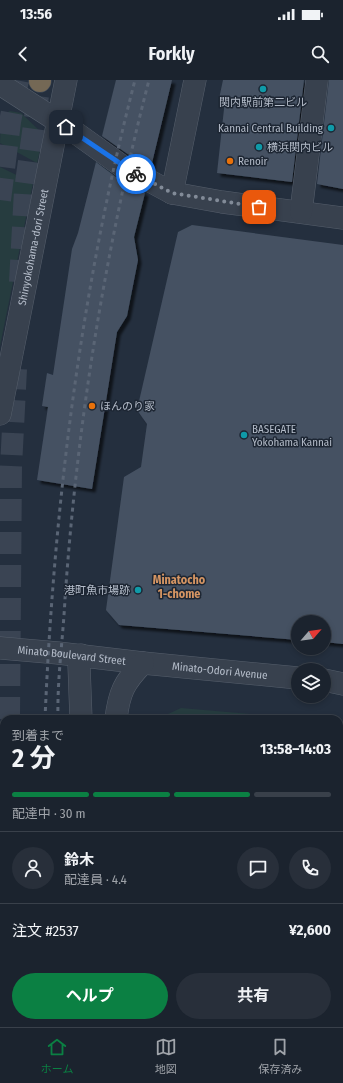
<!DOCTYPE html>
<html lang="ja">
<meta charset="utf-8">
<style>
body{margin:0;font-family:"Fira Sans Condensed","Noto Sans JP",sans-serif;background:#282f3a;color:#f1f3f6;height:100vh;display:flex;flex-direction:column;font-size:15px;white-space:nowrap}
*{box-sizing:border-box;margin:0}
p{font-size:13px;color:#a0a4aa}
.icon{flex:none;width:22px;height:22px;fill:none;stroke:currentColor;stroke-width:2;stroke-linecap:round;stroke-linejoin:round}
.map{position:relative;flex:1;overflow:hidden}
.panel{position:absolute;left:0px;top:635px;width:343px;height:312px;display:flex;flex-direction:column;background:#1b232e;border-radius:12px 12px 0 0;box-shadow:0 2px 6px #0003,0 0 0 1px #39404a}
.panel>*{flex:none}
.needle{width:26px;rotate:62deg}
.tools{position:absolute;left:291px;top:535px;display:grid;gap:8px}
.tools a{display:grid;place-items:center;width:40px;height:40px;border-radius:50%;background:#1b232e;box-shadow:0 2px 6px #0003,0 0 0 1px #39404a;font-size:20px}
.pin{position:absolute;display:grid;place-items:center;width:34px;height:34px;color:#fff;margin:-17px;border-radius:8px;box-shadow:0 2px 6px #0006}
.courier{position:absolute;display:grid;place-items:center;width:40px;height:40px;margin:-20px;border:3px solid #1a73e8;border-radius:50%;background:#fff;color:#222;box-shadow:0 1px 5px #0007}
.summary em{font-style:normal;font-weight:700}
.summary div{display:flex;flex-direction:column-reverse}
.summary{display:flex;align-items:center;justify-content:space-between;height:68px;padding:0 12px}
h1{font-size:26px;font-weight:700;line-height:30px}
.bar{display:grid;grid-template-columns:repeat(4,1fr);gap:6px 4px;align-content:center;height:48px;padding:0 12px}
.bar i{height:5px;border-radius:3px;background:#39404a}
.bar .on{background:#0b8043}
.bar p{grid-column:span 4}
.line{display:flex;align-items:center;gap:10px;padding:0 12px;border-top:1px solid #39404a}
.line div{flex:1}
.round{display:grid;place-items:center;flex:none;width:42px;height:42px;border-radius:21px;background:#282f3a}
.cta{display:flex;gap:8px;margin-top:auto;padding:8px 12px}
.cta a{flex:1;height:46px;border-radius:24px;background:#0b8043;color:#fff;font-size:16px;font-weight:700;line-height:46px;text-align:center}
.cta a+a{background:#282f3a;color:#f1f3f6}
.status{display:flex;justify-content:space-between;align-items:center;height:28px;padding:0 20px;background:#1b232e;direction:ltr}
.status svg{height:11px;fill:currentColor}
header{display:flex;justify-content:space-between;align-items:center;height:52px;padding:0 12px;background:#1b232e;font-size:18px;font-weight:700}
.tab-bar{display:flex;justify-content:space-around;align-items:center;height:56px;border-top:1px solid #39404a;background:#1b232e;font-size:11px;color:#a0a4aa}
.tab-bar a{display:grid;justify-items:center;gap:2px}
.tab-bar .on{color:#0b8043}
.map>svg:first-child{display:block}
</style>
<div class="status"><b>13:56</b><svg viewBox="0 0 49 12"><path d="M0 12V9h3v3zM5 12V6h3v6zM10 12V3h3v9zM15 12V0h3v12zM26 1h20v11H26zM47 4h2v5h-2z"/></svg></div>
<header><svg class="icon" aria-label="back" viewBox="0 0 24 24"><path d="M15 5l-7 7 7 7"/></svg>Forkly<svg class="icon" aria-label="search" viewBox="0 0 24 24"><circle cx="10" cy="10" r="6"/><path d="M15 15l6 6"/></svg></header>
<div class="map">
<svg width="343" height="947" viewBox="0 0 343 947">
<defs>
<filter id="shadow"><feDropShadow dx="3.5" dy="3.5" stdDeviation="1" flood-color="#0009"/></filter>
</defs>
<rect width="100%" height="100%" fill="#242f3e"/>
<!-- green -->
<path fill="#263c3f" d="M10,31L21,33L42,53L43,58L37,83L0,63L1,36Z
M0,87L33,103L0,266Z
M181,628L306,639H157Z
M339,642H343V947H154V943H339Z"/>
<!-- building -->
<path fill="#455162" filter="url(#shadow)" d="M116,0H172L151,87L129,75L102,56Z
M223,0H304L292,102L217,93L225,20L219,19Z
M329,0H343V109L317,104Z
M96,82L116,97L145,113L134,157L138,180L127,236L117,252L92,409L37,400L48,327L42,326L47,293L53,295L72,169L78,153Z
M192,145L343,165V564L324,562V542H298V560L119,545L106,530L124,397L141,387L147,344L137,330L178,152Z"/>
<g fill="none" stroke-linecap="round" stroke-linejoin="round">
<!-- highway-tunnel -->
<path stroke="#3a4453" stroke-width="22" stroke-dasharray="22 11" stroke-linecap="butt" d="M0,120L10,42L18,0
M20,202L25,110L40,1
M9,639L11,387L16,289"/>
<!-- minor casing -->
<g stroke="#565f6c" stroke-width="23">
<g id="minor">
<path d="M0,4L76,53L122,86L172,113L222,122L343,138"/>
<path d="M172,113L195,0"/>
<path d="M301,132L317,0"/>
<path id="s1" d="M0,334L66,0"/>
<path id="s2" d="M0,568L58,573L143,583L298,598"/>
<path d="M81,575L79,585L81,639"/>
<path d="M324,600L343,604"/>
<path d="M116,639C119,613 124,602 143,583"/>
<path d="M120,943V947"/>
<path d="M166,943V947"/>
</g>
</g>
<!-- highway casing -->
<g stroke="#434c59" stroke-width="23">
<path id="highway" d="M40,1V0
M98,943V947
M1,947L4,833"/>
</g>
<!-- minor -->
<use href="#minor" stroke="#38414e" stroke-width="22"/>
<!-- highway -->
<use href="#highway" stroke="#746855" stroke-width="22"/>
<!-- rail -->
<path stroke="#5a6575" stroke-width="3" stroke-dasharray="4 4" stroke-linecap="butt" d="M45,639C54,425 81,208 135,0
M58,639C57,599 63,559 65,519C77,344 105,170 149,0
M48,943V947
M61,943V947"/>
</g>
<g fill="none" stroke-linecap="round" stroke-linejoin="round">
<!-- done -->
<path stroke="#828b98" stroke-width="4" stroke-dasharray="0 7.2" d="M136,94L172,113L259,127"/>
<!-- route -->
<path stroke="#1a73e8" stroke-width="5" d="M66,47L136,94"/>
</g>
<!-- markers -->
<g fill="#0f9aa8" stroke="#1d2633" stroke-width="1.5">
<circle cx="263" cy="9" r="4"/>
<circle cx="331" cy="48" r="4"/>
<circle cx="259" cy="67" r="4"/>
<circle cx="244" cy="355" r="4"/>
<circle cx="138" cy="510" r="4"/>
</g>
<g fill="#e8710a" stroke="#1d2633" stroke-width="1.5">
<circle cx="230" cy="81" r="4"/>
<circle cx="92" cy="326" r="4"/>
</g>
<g text-anchor="middle" stroke-width="3" stroke-linejoin="round" paint-order="stroke">
<!-- poi labels -->
<g font-size="11" fill="#b4bcc9" stroke="#1d2633" text-anchor="start">
<text x="263" y="26" text-anchor="middle">関内駅前第二ビル</text>
<text x="323" y="52" text-anchor="end">Kannai Central Building</text>
<text x="267" y="71">横浜関内ビル</text>
<text x="238" y="85">Renoir</text>
<text x="100" y="330">ほんのり家</text>
<text x="252" y="353">BASEGATE<tspan x="252" dy="13">Yokohama Kannai</tspan></text>
<text x="130" y="514" text-anchor="end">港町魚市場跡</text>
</g>
<!-- street labels -->
<g font-size="11" fill="#b4bcc9" stroke="#1d2633">
<text dy="4" stroke="none"><textPath href="#s1" startOffset="170">Shinyokohama-dori Street</textPath></text>
<text dy="4" stroke="none"><textPath href="#s2" startOffset="72">Minato Boulevard Street</textPath></text>
<text dy="4" stroke="none"><textPath href="#s2" startOffset="221">Minato-Odori Avenue</textPath></text>
</g>
<!-- neighbourhood labels -->
<g font-size="12" font-weight="bold" fill="#d59563" stroke="#1d2633">
<text x="179" y="504">Minatocho<tspan x="179" dy="14">1-chome</tspan></text>
</g>
</g>
</svg>
<div class="tools">
<a><svg class="needle" viewBox="-14 -14 28 28"><path d="M0-13l5 13h-10z" fill="#e53935"/><path d="M0 13l5-13h-10z" fill="#a0a4aa"/></svg></a>
<a><svg class="icon" aria-label="layers" viewBox="0 0 24 24"><path d="M12 4l9 5-9 5-9-5zM3 14l9 5 9-5"/></svg></a>
</div>
<div class="pin" style="left:259px;top:127px;background:#ea580c"><svg class="icon" aria-label="bag" viewBox="0 0 24 24"><path d="M5 8h14l-1 12H6zM9 8a3 3 0 0 1 6 0"/></svg></div>
<div class="pin" style="left:66px;top:47px;background:#1f2937"><svg class="icon" aria-label="home" viewBox="0 0 24 24"><path d="M3 11l9-7 9 7M6 9v11h12V9"/></svg></div>
<div class="courier" style="left:136px;top:94px"><svg class="icon" aria-label="bike" viewBox="0 0 24 24"><circle cx="6" cy="16" r="4"/><circle cx="18" cy="16" r="4"/><path d="M6 16l4-8h5l3 8M10 8l3 8H6M13 5h3"/></svg></div>
<section class="panel">
<div class="summary"><div><h1>2 分</h1><p>到着まで</p></div><em>13:58–14:03</em></div>
<div class="bar"><i class="on"></i><i class="on"></i><i class="on"></i><i></i><p>配達中 · 30 m</p></div>
<div class="line" style="height:72px"><a class="round"><svg class="icon" aria-label="person" viewBox="0 0 24 24"><circle cx="12" cy="8" r="4"/><path d="M4 21q1-7 8-7t8 7"/></svg></a><div><b>鈴木</b><p>配達員 · 4.4</p></div><a class="round"><svg class="icon" aria-label="chat" viewBox="0 0 24 24"><path d="M4 5h16v11H9l-5 4z"/></svg></a><a class="round"><svg class="icon" aria-label="phone" viewBox="0 0 24 24"><path d="M5 4h4l2 5-3 2q2 4 5 5l2-3 5 2v4C11 20 4 13 5 4z"/></svg></a></div>
<div class="line" style="height:52px"><div>注文 #2537</div><b>¥2,600</b></div>
<div class="cta"><a>ヘルプ</a><a>共有</a></div>
</section>
</div>
<nav class="tab-bar">
<a class="on"><svg class="icon" aria-label="home" viewBox="0 0 24 24"><path d="M3 11l9-7 9 7M6 9v11h12V9"/></svg>ホーム</a>
<a><svg class="icon" aria-label="map" viewBox="0 0 24 24"><path d="M3 6l6-2 6 2 6-2v14l-6 2-6-2-6 2zM9 4v14M15 6v14"/></svg>地図</a>
<a><svg class="icon" aria-label="saved" viewBox="0 0 24 24"><path d="M7 4h10v16l-5-4-5 4z"/></svg>保存済み</a>
</nav>
